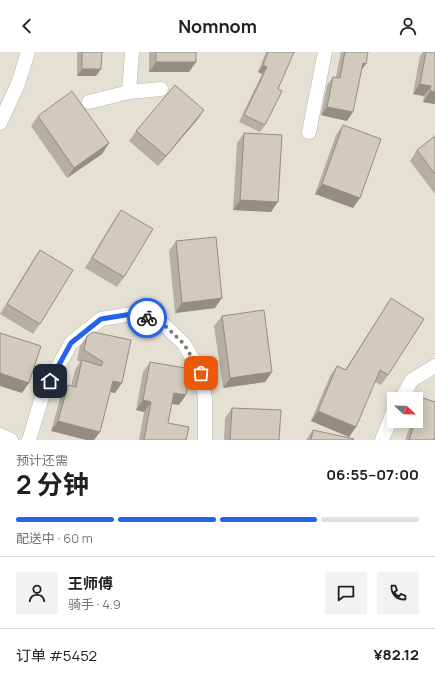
<!DOCTYPE html>
<html lang="zh">
<meta charset="utf-8">
<style>
body{margin:0;font-family:Manrope,"Noto Sans SC",sans-serif;background:#f2f2f2;color:#202124;height:100vh;display:flex;flex-direction:column;font-size:15px;white-space:nowrap}
*{box-sizing:border-box;margin:0}
p{font-size:13px;color:#757577}
.icon{flex:none;width:22px;height:22px;fill:none;stroke:currentColor;stroke-width:2;stroke-linecap:round;stroke-linejoin:round}
.map{position:relative;height:388px;overflow:hidden}
.details{display:flex;flex-direction:column;background:#fff;flex:1}
.details>*{flex:none}
.needle{width:26px;rotate:112deg}
.controls{position:absolute;left:387px;top:340px;display:grid;gap:8px}
.controls a{display:grid;place-items:center;width:36px;height:36px;border-radius:0px;background:#fff;box-shadow:0 2px 10px #0003;font-size:20px}
.pin{position:absolute;display:grid;place-items:center;width:34px;height:34px;color:#fff;margin:-17px;border-radius:8px;box-shadow:0 2px 6px #0006}
.courier{position:absolute;display:grid;place-items:center;width:40px;height:40px;margin:-20px;border:3px solid #2563eb;border-radius:50%;background:#fff;color:#222;box-shadow:0 1px 5px #0007}
.headline em{font-style:normal;font-weight:700}
.headline div{display:flex;flex-direction:column-reverse}
.headline{display:flex;align-items:center;justify-content:space-between;height:68px;padding:0 16px}
h1{font-size:26px;font-weight:700;line-height:30px}
.bar{display:grid;grid-template-columns:repeat(4,1fr);gap:6px 4px;align-content:center;height:48px;padding:0 16px}
.bar i{height:5px;border-radius:3px;background:#e0e0e0}
.bar .selected{background:#2563eb}
.bar p{grid-column:span 4}
.line{display:flex;align-items:center;gap:10px;padding:0 16px;border-top:1px solid #e0e0e0}
.line div{flex:1}
.round{display:grid;place-items:center;flex:none;width:42px;height:42px;border-radius:0px;background:#f2f2f2}
header{display:flex;justify-content:space-between;align-items:center;height:52px;padding:0 16px;background:#fff;font-size:18px;font-weight:700}
.map>svg:first-child{display:block}
</style>
<header><svg class="icon" aria-label="back" viewBox="0 0 24 24"><path d="M15 5l-7 7 7 7"/></svg>Nomnom<svg class="icon" aria-label="person" viewBox="0 0 24 24"><circle cx="12" cy="8" r="4"/><path d="M4 21q1-7 8-7t8 7"/></svg></header>
<div class="map">
<svg width="435" height="388" viewBox="0 0 435 388">
<rect width="100%" height="100%" fill="#f1eee6"/>
<!-- residential -->
<path fill="#e5e0d4" fill-rule="evenodd" d="M0,0H435V388H0ZM394,347H416V369H394Z"/>
<g fill="none" stroke-linecap="round" stroke-linejoin="round">
<!-- minor casing -->
<g stroke="#bcb6a9" stroke-width="15">
<path id="minor" d="M129,40L132,0
M89,50L129,40L161,37
M0,71L18,32L28,0
M309,80L325,0
M401,347L412,328L435,314
M0,383L11,388
M29,388L43,342L71,291L101,267L132,262L161,270L184,292L201,321L205,347V388
M382,388L394,358"/>
</g>
<!-- minor -->
<use href="#minor" stroke="#fff" stroke-width="14"/>
</g>
<!-- wall -->
<path fill="#b5aea2" d="M77,0H102L96,24H77Z
M149,0H196V10L189,20H149Z
M266,0H294L278,37L265,73L260,80L239,70L262,22L258,20Z
M341,0H368L362,17L347,69L321,63L327,33L333,25H336Z
M423,0H435V52L423,50L424,44L413,42L420,4Z
M204,58L197,68L158,114L129,89L136,79Z
M38,64L109,91L102,102L67,126L31,74Z
M343,73L353,156L315,142L336,83Z
M244,81L271,160L233,158L237,91Z
M435,84V142L410,109L417,98Z
M121,158L124,225L117,235L85,216L114,168Z
M176,189L215,256L175,261L169,199Z
M40,198V272L33,282L0,262L33,208Z
M391,246L388,323L381,333L375,330L349,385L311,369L330,324L337,314L345,318Z
M222,264L272,320L265,330L223,336L214,274Z
M93,280L115,341L110,340L51,379L61,343L68,333L71,334L75,318L80,310L77,308L80,294L87,284Z
M150,310L179,353L172,352L168,371L186,388H139L144,360L136,358L143,320Z
M423,346L434,388H405L412,369H416V356Z
M232,356L279,388H224L225,366Z
M313,378L353,388H306Z"/>
<!-- shaded-wall -->
<path fill="#938d84" d="M156,10H196L189,20H149Z
M363,11L366,12L360,20Z
M263,13L267,15L262,22L258,20Z
M82,17H101L96,24H77Z
M420,32L431,34L424,44L413,42Z
M430,39L435,40V52L423,50Z
M327,55L353,60L347,69L321,63Z
M204,58L197,68L158,114L166,104Z
M109,91L102,102L67,126L74,116Z
M322,132L360,146L353,156L315,142Z
M240,148L278,150L271,160L233,158Z
M222,246L215,256L175,261L182,251Z
M272,320L265,330L223,336L230,326Z
M0,321L29,331L22,341L0,334Z
M113,329L122,331L115,341L106,339Z
M174,341L186,343L179,353L167,351Z
M143,348L151,350L144,360L136,358Z
M318,359L356,375L349,385L311,369Z
M58,369L100,380L94,388H86L51,379Z"/>
<!-- building -->
<path fill="#d2cabc" stroke="#938d84" d="M82,0H102L101,17H82Z
M156,0H196V10H156Z
M268,0H294L278,37L282,39L265,73L244,63L267,15L263,13Z
M345,0H368L366,12L363,11L353,60L327,55L333,25L340,26Z
M426,0H435V40L430,39L431,34L420,32Z
M175,33L204,58L166,104L136,79Z
M72,39L109,91L74,116L38,64Z
M343,73L381,87L360,146L322,132Z
M244,81L282,83L278,150L240,148Z
M435,84V122L417,98Z
M121,158L153,177L124,225L92,206Z
M216,185L222,246L182,251L176,189Z
M40,198L73,218L40,272L7,252Z
M391,246L424,267L388,323L380,318L356,375L318,359L337,314L346,318Z
M264,258L272,320L230,326L222,264Z
M93,280L131,288L122,331L113,329L100,380L58,369L68,333L76,335L82,308L101,314L103,310L84,298L87,284Z
M0,281L41,294L29,331L0,321Z
M150,310L191,317L186,343L174,341L168,371L189,375L186,388H144L151,350L143,348Z
M423,346L435,350V385L434,388H409Z
M232,356L281,358L279,388H230Z
M313,378L354,387L353,388H311Z"/>
<g fill="none" stroke-linecap="round" stroke-linejoin="round">
<!-- done -->
<path stroke="#807c74" stroke-width="4" stroke-dasharray="0 7.2" d="M147,266L161,270L184,292L201,321"/>
<!-- route -->
<path stroke="#2563eb" stroke-width="5" d="M50,329L71,291L101,267L132,262L147,266"/>
</g>
</svg>
<div class="controls">
<a><svg class="needle" viewBox="-14 -14 28 28"><path d="M0-13l5 13h-10z" fill="#e53935"/><path d="M0 13l5-13h-10z" fill="#757577"/></svg></a>
</div>
<div class="pin" style="left:201px;top:321px;background:#ea580c"><svg class="icon" aria-label="bag" viewBox="0 0 24 24"><path d="M5 8h14l-1 12H6zM9 8a3 3 0 0 1 6 0"/></svg></div>
<div class="pin" style="left:50px;top:329px;background:#1f2937"><svg class="icon" aria-label="home" viewBox="0 0 24 24"><path d="M3 11l9-7 9 7M6 9v11h12V9"/></svg></div>
<div class="courier" style="left:147px;top:266px"><svg class="icon" aria-label="bike" viewBox="0 0 24 24"><circle cx="6" cy="16" r="4"/><circle cx="18" cy="16" r="4"/><path d="M6 16l4-8h5l3 8M10 8l3 8H6M13 5h3"/></svg></div>
</div>
<section class="details">
<div class="headline"><div><h1>2 分钟</h1><p>预计还需</p></div><em>06:55–07:00</em></div>
<div class="bar"><i class="selected"></i><i class="selected"></i><i class="selected"></i><i></i><p>配送中 · 60 m</p></div>
<div class="line" style="height:72px"><a class="round"><svg class="icon" aria-label="person" viewBox="0 0 24 24"><circle cx="12" cy="8" r="4"/><path d="M4 21q1-7 8-7t8 7"/></svg></a><div><b>王师傅</b><p>骑手 · 4.9</p></div><a class="round"><svg class="icon" aria-label="chat" viewBox="0 0 24 24"><path d="M4 5h16v11H9l-5 4z"/></svg></a><a class="round"><svg class="icon" aria-label="phone" viewBox="0 0 24 24"><path d="M5 4h4l2 5-3 2q2 4 5 5l2-3 5 2v4C11 20 4 13 5 4z"/></svg></a></div>
<div class="line" style="height:52px"><div>订单 #5452</div><b>¥82.12</b></div>
</section>
